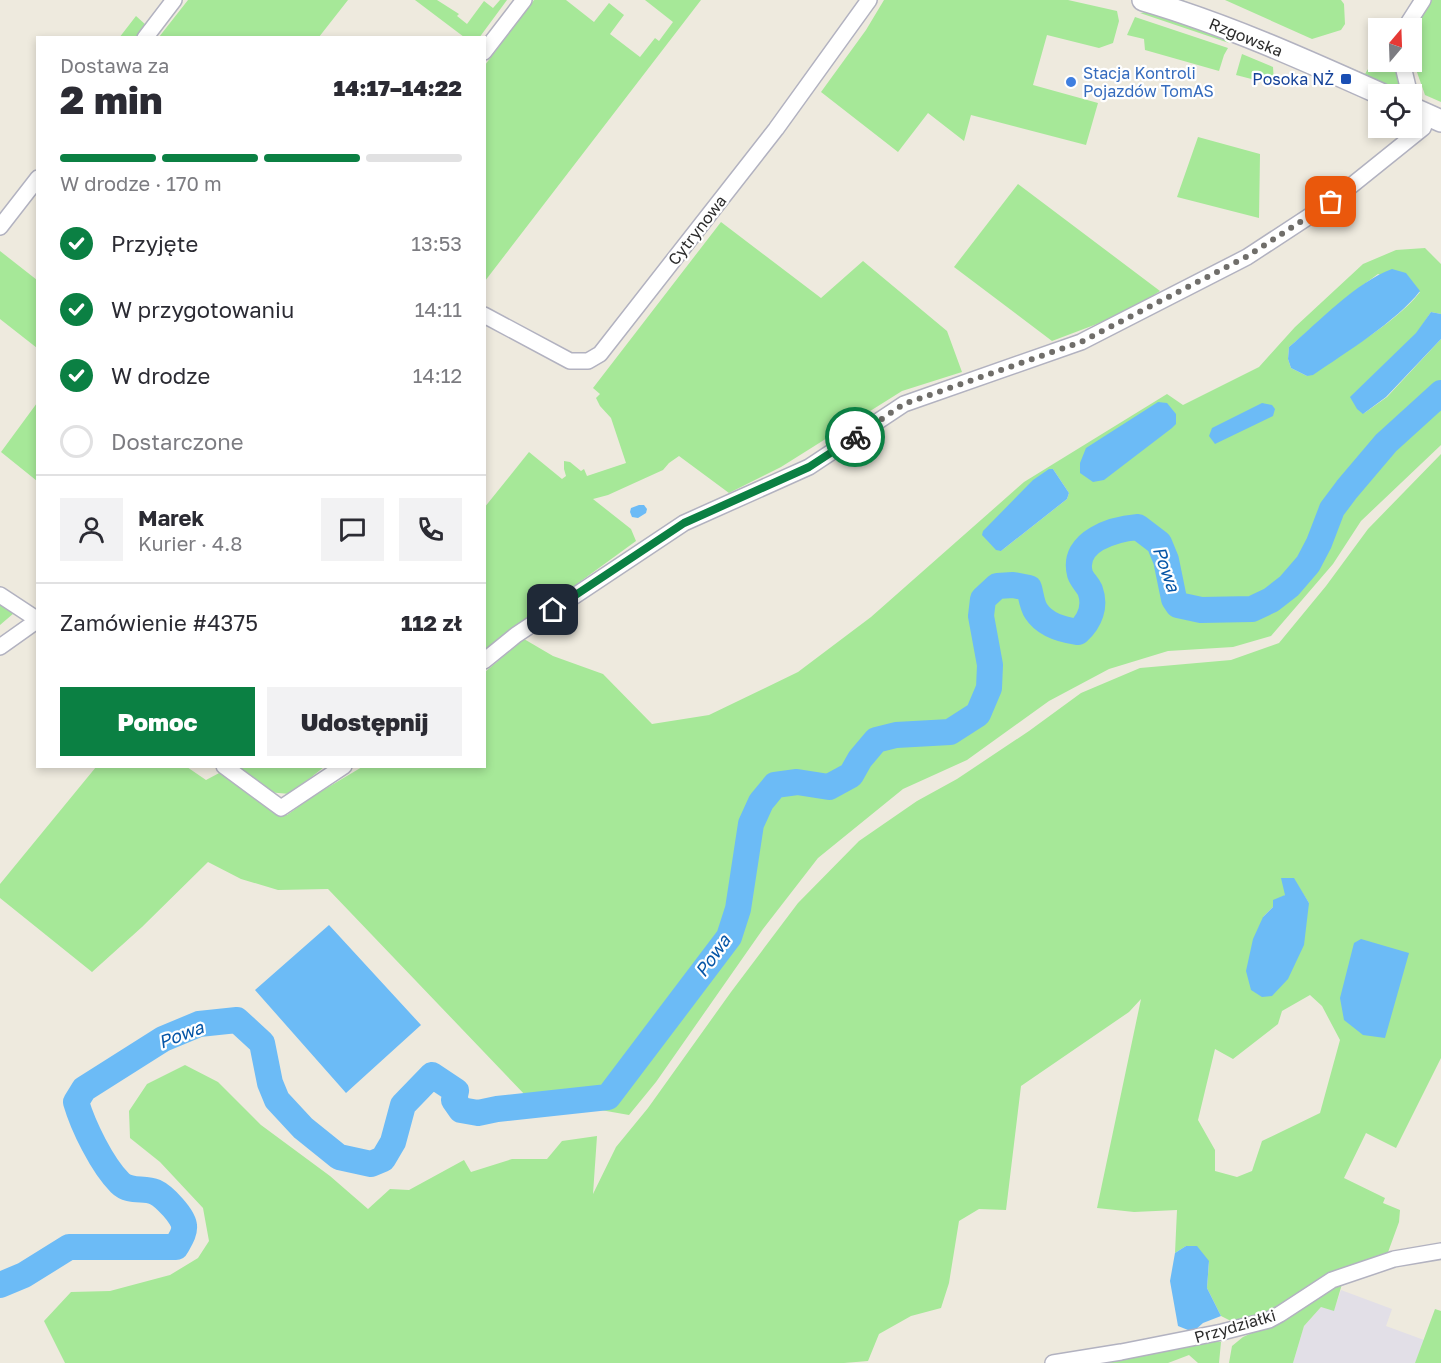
<!DOCTYPE html>
<html lang="pl">
<meta charset="utf-8">
<style>
body{margin:0;font-family:"Golos Text",sans-serif;background:#f2f2f3;color:#2b2b33;height:100vh;display:flex;flex-direction:column;font-size:22px;white-space:nowrap}
*{box-sizing:border-box;margin:0}
p{font-size:20px;color:#7c7c81}
.icon{flex:none;width:33px;height:33px;fill:none;stroke:currentColor;stroke-width:2;stroke-linecap:round;stroke-linejoin:round}
.map{position:relative;flex:1;overflow:hidden}
.side{position:absolute;left:36px;top:36px;width:450px;height:732px;display:flex;flex-direction:column;background:#fff;border-radius:0px;box-shadow:0 3px 9px #0003}
.side>*{flex:none}
.needle{width:39px;rotate:19deg}
.tools{position:absolute;left:1368px;top:18px;display:grid;gap:12px}
.tools a{display:grid;place-items:center;width:54px;height:54px;border-radius:0px;background:#fff;box-shadow:0 3px 9px #0003;font-size:30px}
.pin{position:absolute;display:grid;place-items:center;width:51px;height:51px;color:#fff;margin:-26px;border-radius:12px;box-shadow:0 3px 9px #0006}
.courier{position:absolute;display:grid;place-items:center;width:60px;height:60px;margin:-30px;border:4px solid #0b8043;border-radius:50%;background:#fff;color:#222;box-shadow:0 2px 8px #0007}
.headline em{font-style:normal;font-weight:800}
.headline div{display:flex;flex-direction:column-reverse}
.headline{display:flex;align-items:center;justify-content:space-between;height:102px;padding:0 24px}
h1{font-size:39px;font-weight:800;line-height:45px}
.bar{display:grid;grid-template-columns:repeat(4,1fr);gap:9px 6px;align-content:center;height:72px;padding:0 24px}
.bar i{height:8px;border-radius:4px;background:#e1e1e2}
.bar .active{background:#0b8043}
.bar p{grid-column:span 4}
.line{display:flex;align-items:center;gap:15px;padding:0 24px;border-top:2px solid #e1e1e2}
.line div{flex:1}
.round{display:grid;place-items:center;flex:none;width:63px;height:63px;border-radius:0px;background:#f2f2f3}
ol{padding:0 24px;list-style:none}
li{display:flex;align-items:center;gap:18px;height:66px}
li p{margin-inline-start:auto}
li .icon{padding:6px;border-radius:50%;background:#0b8043;color:#fff;stroke-width:4}
li:last-child{color:#7c7c81}
li i{width:33px;height:33px;border:3px solid #e1e1e2;border-radius:50%}
.primary-button{display:flex;gap:12px;margin-top:auto;padding:12px 24px}
.primary-button a{flex:1;height:69px;border-radius:0px;background:#0b8043;color:#fff;font-size:24px;font-weight:800;line-height:69px;text-align:center}
.primary-button a+a{background:#f2f2f3;color:#2b2b33}
.map>svg:first-child{display:block}
</style>
<div class="map">
<svg width="1441" height="1363" viewBox="0 0 1441 1363">
<rect width="100%" height="100%" fill="#eeeade"/>
<!-- industrial -->
<path fill="#e2dfe7" d="M1341,1290L1392,1309L1386,1326L1424,1340L1415,1363H1293L1304,1326L1321,1307L1334,1310Z"/>
<!-- green -->
<path fill="#a6e898" fill-rule="evenodd" d="M188,0H348L319,37H159Z
M415,0H437L459,14L457,16L467,24L484,1L493,8L500,0H507L479,38L464,37Z
M534,0H566L594,22L609,3L624,15L610,34L640,57L655,38L659,41L673,22L645,0H701L485,281V65Z
M884,0H1068L1117,11L1119,21L1113,43L1099,48L1047,35L1033,85L1098,103L1086,145L971,115L964,141L928,113L898,152L821,92L866,30Z
M1169,0H1182L1274,35L1365,74L1368,69L1389,68V62H1396C1398,72 1404,85 1395,93L1391,91L1247,30Z
M1225,0H1341L1344,4L1345,24L1341,30L1312,39Z
M1432,0H1441V102L1425,95L1412,58V30Z
M1149,12L1227,38L1229,43L1140,13Z
M136,16L146,25L137,37L119,38Z
M1135,17L1228,48L1224,55L1219,71L1145,50L1144,39L1127,35Z
M1242,54L1273,67L1274,82H1263L1236,75Z
M1198,137L1260,154L1259,218L1177,197Z
M1018,184L1160,291L1126,313L1052,341L954,267Z
M721,222L821,298L863,261L947,331L962,372L902,391L781,467L729,493L679,456L669,463L663,470L608,495L593,499L631,529L636,541L485,651L484,508L529,452L562,479L566,476L564,469V461L570,462L581,471L584,469L587,476L626,463L611,418L600,406L596,398L600,394L593,388Z
M1425,248L1441,264V314L1431,312L1363,414L1387,397L1441,339V445L1361,521L1333,564L1271,636L1233,647L1168,651L1109,669L1049,701L967,760L903,789L818,858L763,929L656,1082L629,1115L527,1097L328,889L278,890L241,879L208,862L142,927L92,972L0,898V884L96,767H187L206,780L223,771L271,806L287,815L315,795L362,767L484,766L485,672L524,639L553,656L603,674L652,724L709,715L798,672L871,617L1024,482L1167,394L1183,405L1259,367L1295,327L1363,264L1396,250ZM1378,274L1420,292C1394,325 1342,353 1307,376L1291,368L1288,359L1289,347L1363,285ZM1053,469L1069,493L1067,499L1001,551Z
M0,251L37,280V348L0,319Z
M37,403H38L37,481L1,452Z
M1441,454V1058L1396,1148L1366,1133L1344,1178L1385,1198L1383,1203L1400,1210L1399,1222L1387,1255L1334,1272L1305,1288L1274,1311L1233,1322L1221,1316L1207,1288L1209,1262L1186,1246L1175,1253L1177,1210L1134,1212L1097,1208L1141,999L1129,1012L1021,1086L1006,1210L979,1209L959,1221L949,1283L941,1308L911,1316L879,1334L868,1361L844,1363H65L44,1321L71,1292L110,1291L170,1275L198,1258L209,1241L203,1208L160,1162L130,1138L129,1111L147,1084L185,1065L218,1082L261,1125L330,1176L368,1209L390,1189L409,1190L464,1160L471,1172L512,1159H547L562,1141L597,1136L593,1194L616,1147L648,1108L731,992L798,903L859,841L917,801L957,779L1029,731L1081,693L1140,668L1231,660L1279,643L1326,586L1368,529ZM1298,886L1309,903L1263,917L1285,895ZM1310,995L1322,1006L1340,1040L1320,1113L1262,1141L1252,1171L1237,1177L1215,1171V1150L1198,1120L1215,1049L1233,1059L1278,1024L1282,1011Z
M0,602L14,613L0,625Z
M242,766L324,767L290,794L267,792L236,770Z
M1342,1284L1334,1311L1321,1307L1304,1326L1293,1363H1229L1232,1346L1243,1337L1280,1320L1334,1285Z
M1435,1309L1441,1311V1363H1415Z
M1216,1341L1221,1342L1219,1363H1198L1189,1355L1168,1363H1091Z"/>
<!-- water -->
<path fill="#6cbbf6" d="M1392,269L1406,273L1420,291C1397,321 1345,353 1313,375L1307,376L1291,368L1288,359L1289,347C1319,322 1356,282 1392,269Z
M1431,312L1441,314V339L1386,397L1363,414L1357,409L1350,397L1416,333Z
M1158,402L1167,403L1176,414V424L1172,428L1104,480L1093,482L1080,473V463L1086,448Z
M1262,403L1272,405L1275,409L1273,416L1215,444L1209,436L1212,428Z
M1049,469H1053L1069,493L1067,499L1001,551L996,550L982,535L983,531L1033,480Z
M639,505H644L647,509L646,513L638,518L632,517L630,512L631,508Z
M1281,878H1294L1309,903L1304,945L1288,979L1272,996L1262,997L1251,990L1246,971L1253,939L1263,917L1273,907V900L1285,895Z
M329,925L421,1025L346,1093L255,990Z
M1361,939L1409,953L1385,1038L1363,1035L1344,1020L1340,998L1354,943Z
M1186,1246H1197L1209,1261L1207,1288L1221,1316L1203,1323L1193,1332L1178,1326L1170,1281L1175,1253Z"/>
<g fill="none" stroke-linecap="round" stroke-linejoin="round">
<!-- river -->
<path stroke="#6cbbf6" stroke-width="26" d="M0,1285L24,1275L69,1247H176C179,1241 185,1233 184,1226C184,1217 164,1196 155,1192C144,1187 130,1193 120,1183C102,1165 83,1126 76,1102L84,1089L163,1039L199,1024L237,1020L262,1043L270,1083L277,1100L303,1128L339,1157L371,1164L383,1159L393,1142L403,1105L432,1075L456,1091L454,1100L461,1110L478,1113L497,1109L608,1097L729,937L738,909L751,824L761,802L775,785L797,782L829,787L851,775L860,759L876,740L896,735L950,732L978,714L989,688L990,665L981,616L983,599L997,586L1013,585L1029,588C1031,595 1032,605 1036,611C1045,625 1063,630 1078,632C1090,621 1096,606 1090,590C1087,584 1082,580 1080,574C1071,541 1114,529 1138,527L1159,543L1166,560L1174,599L1178,605L1201,610L1252,609L1271,600L1289,586L1308,564L1319,543L1332,509L1347,489L1386,443L1441,393"/>
<!-- street casing -->
<g stroke="#b2b2c0" stroke-width="18">
<path id="street" d="M1405,28L1423,0
M145,38L174,0
M484,52L524,0
M1402,62L1408,87V94
M0,227L38,178
M484,315L570,361H588L600,354L776,129L869,0
M0,595L38,620
M0,647L38,620
M484,661L516,635L684,523L809,467L904,404L1081,342L1247,257L1331,202L1423,128L1428,115
M224,766L281,808L344,766
M1053,1363L1121,1352L1222,1332L1269,1320L1280,1314L1332,1280L1394,1259L1441,1251"/>
</g>
<!-- secondary casing -->
<g stroke="#b2b2c0" stroke-width="24">
<path id="secondary" d="M1143,0C1225,24 1303,59 1381,94
M1412,108L1441,121"/>
</g>
<!-- street -->
<use href="#street" stroke="#fff" stroke-width="15"/>
<!-- secondary -->
<use href="#secondary" stroke="#fff" stroke-width="21"/>
</g>
<g fill="none" stroke-linecap="round" stroke-linejoin="round">
<!-- done -->
<path stroke="#706e6a" stroke-width="6" stroke-dasharray="0 10.8" d="M855,437L904,404L1081,342L1246,257L1331,202"/>
<!-- route -->
<path stroke="#0b8043" stroke-width="8" d="M553,610L684,523L809,467L855,437"/>
</g>
<!-- markers -->
<rect fill="#1a4fb4" stroke="#fff" stroke-width="2" x="1340" y="73" width="12" height="12" rx="3"/>
<circle fill="#3f7fe0" stroke="#fff" stroke-width="2" cx="1071" cy="82" r="6"/>
<g text-anchor="middle" stroke-width="4.5" stroke-linejoin="round" paint-order="stroke">
<!-- street labels -->
<g font-size="16" fill="#2c2c2c" stroke="#fff">
<text transform="translate(1246 37) rotate(22)" y="6">Rzgowska</text>
<text transform="translate(697 230) rotate(-52)" y="6">Cytrynowa</text>
<text transform="translate(1235 1326) rotate(-16)" y="6">Przydziałki</text>
</g>
<!-- shop labels -->
<g font-size="16" fill="#366cbe" stroke="#fff" text-anchor="start">
<text x="1083" y="79">Stacja Kontroli<tspan x="1083" dy="18">Pojazdów TomAS</tspan></text>
</g>
<!-- transit labels -->
<g font-size="16" fill="#164399" stroke="#fff" text-anchor="end">
<text x="1334" y="85">Posoka NŻ</text>
</g>
<!-- water labels -->
<g font-size="18" font-style="italic" fill="#0656a7" stroke="#fff">
<text transform="translate(1166 569) rotate(70)" y="6">Powa</text>
<text transform="translate(713 956) rotate(-55)" y="6">Powa</text>
<text transform="translate(181 1035) rotate(-21)" y="6">Powa</text>
</g>
</g>
</svg>
<div class="tools">
<a><svg class="needle" viewBox="-14 -14 28 28"><path d="M0-13l5 13h-10z" fill="#e53935"/><path d="M0 13l5-13h-10z" fill="#7c7c81"/></svg></a>
<a><svg class="icon" aria-label="locate" viewBox="0 0 24 24"><circle cx="12" cy="12" r="6"/><path d="M12 2v4M12 18v4M2 12h4M18 12h4"/></svg></a>
</div>
<div class="pin" style="left:1331px;top:202px;background:#ea580c"><svg class="icon" aria-label="bag" viewBox="0 0 24 24"><path d="M5 8h14l-1 12H6zM9 8a3 3 0 0 1 6 0"/></svg></div>
<div class="pin" style="left:553px;top:610px;background:#1f2937"><svg class="icon" aria-label="home" viewBox="0 0 24 24"><path d="M3 11l9-7 9 7M6 9v11h12V9"/></svg></div>
<div class="courier" style="left:855px;top:437px"><svg class="icon" aria-label="bike" viewBox="0 0 24 24"><circle cx="6" cy="16" r="4"/><circle cx="18" cy="16" r="4"/><path d="M6 16l4-8h5l3 8M10 8l3 8H6M13 5h3"/></svg></div>
<section class="side">
<div class="headline"><div><h1>2 min</h1><p>Dostawa za</p></div><em>14:17–14:22</em></div>
<div class="bar"><i class="active"></i><i class="active"></i><i class="active"></i><i></i><p>W drodze · 170 m</p></div>
<ol>
<li><svg class="icon" aria-label="check" viewBox="0 0 24 24"><path d="M5 12l5 5 9-10"/></svg>Przyjęte<p>13:53</p></li>
<li><svg class="icon" aria-label="check" viewBox="0 0 24 24"><path d="M5 12l5 5 9-10"/></svg>W przygotowaniu<p>14:11</p></li>
<li><svg class="icon" aria-label="check" viewBox="0 0 24 24"><path d="M5 12l5 5 9-10"/></svg>W drodze<p>14:12</p></li>
<li><i></i>Dostarczone</li>
</ol>
<div class="line" style="height:108px"><a class="round"><svg class="icon" aria-label="person" viewBox="0 0 24 24"><circle cx="12" cy="8" r="4"/><path d="M4 21q1-7 8-7t8 7"/></svg></a><div><b>Marek</b><p>Kurier · 4.8</p></div><a class="round"><svg class="icon" aria-label="chat" viewBox="0 0 24 24"><path d="M4 5h16v11H9l-5 4z"/></svg></a><a class="round"><svg class="icon" aria-label="phone" viewBox="0 0 24 24"><path d="M5 4h4l2 5-3 2q2 4 5 5l2-3 5 2v4C11 20 4 13 5 4z"/></svg></a></div>
<div class="line" style="height:78px"><div>Zamówienie #4375</div><b>112 zł</b></div>
<div class="primary-button"><a>Pomoc</a><a>Udostępnij</a></div>
</section>
</div>
